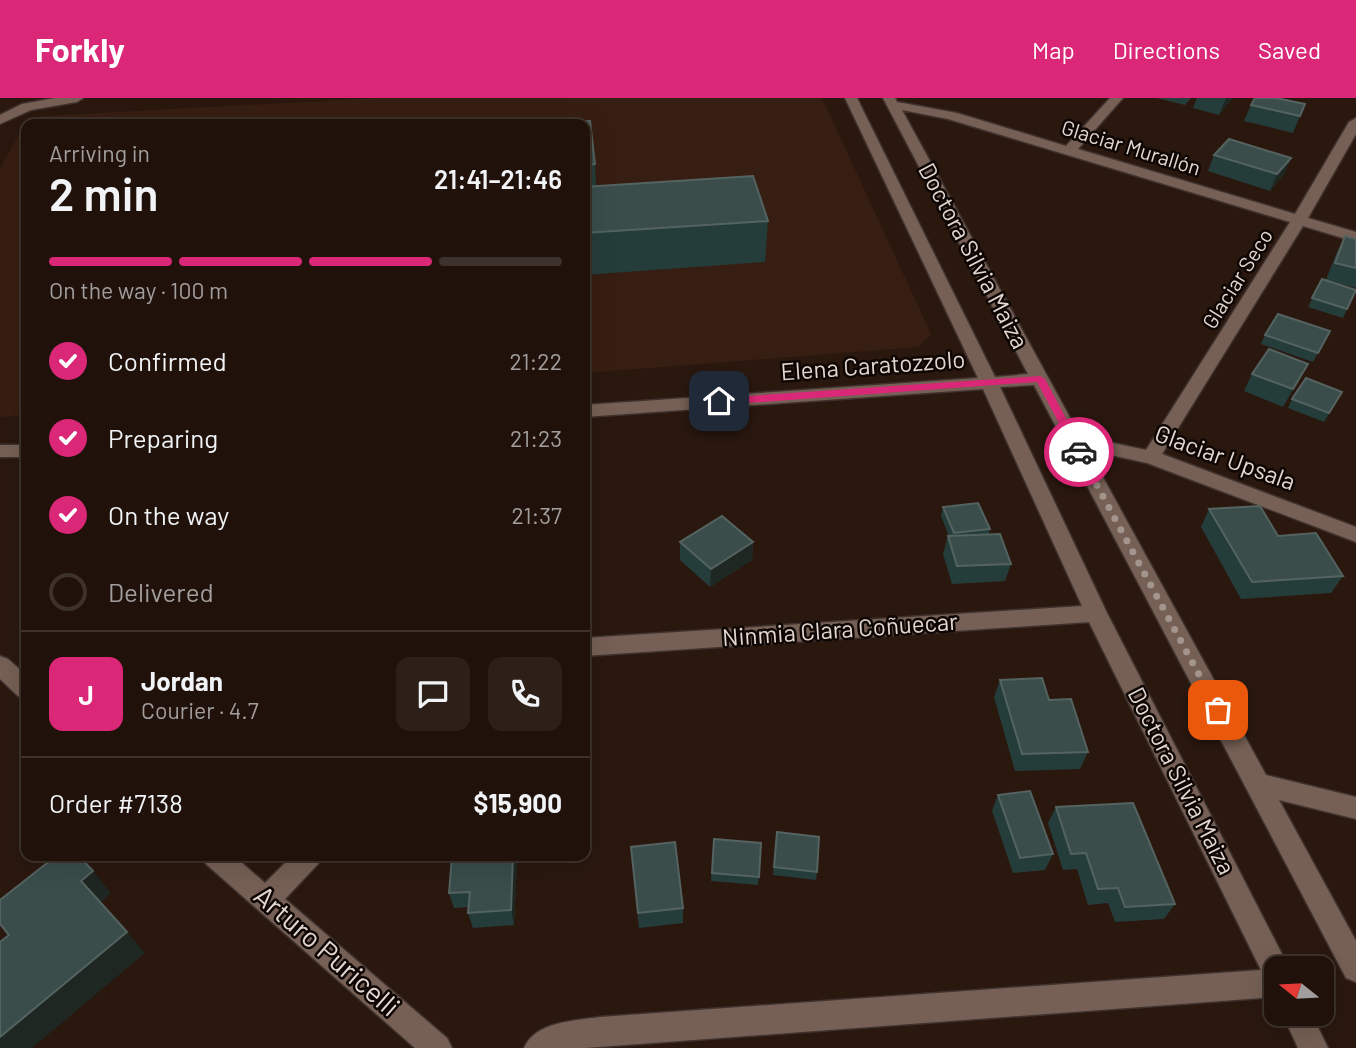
<!DOCTYPE html>
<meta charset="utf-8">
<style>
body{margin:0;font-family:Barlow,sans-serif;background:#2d2019;color:#f1f3f6;height:100vh;display:flex;flex-direction:column;font-size:26px;white-space:nowrap}
*{box-sizing:border-box;margin:0}
p{font-size:23px;color:#a29e9d}
.icon{flex:none;width:38px;height:38px;fill:none;stroke:currentColor;stroke-width:2;stroke-linecap:round;stroke-linejoin:round}
.map{position:relative;flex:1;overflow:hidden}
.side{position:absolute;left:21px;top:21px;width:569px;height:742px;display:flex;flex-direction:column;background:#20120b;border-radius:14px;box-shadow:0 7px 28px #0002,0 0 0 2px #3d322c}
.side>*{flex:none}
.needle{width:46px;rotate:288deg}
.tools{position:absolute;left:1264px;top:858px;display:grid;gap:14px}
.tools a{display:grid;place-items:center;width:70px;height:70px;border-radius:14px;background:#20120b;box-shadow:0 7px 28px #0002,0 0 0 2px #3d322c;font-size:35px}
.pin{position:absolute;display:grid;place-items:center;width:60px;height:60px;color:#fff;margin:-30px;border-radius:14px;box-shadow:0 4px 10px #0006}
.courier{position:absolute;display:grid;place-items:center;width:70px;height:70px;margin:-35px;border:5px solid #db2777;border-radius:50%;background:#fff;color:#222;box-shadow:0 2px 9px #0007}
.head em{font-style:normal;font-weight:600}
.head div{display:flex;flex-direction:column-reverse}
.head{display:flex;align-items:center;justify-content:space-between;height:119px;padding:0 28px}
h1{font-size:46px;font-weight:600;line-height:52px}
.bar{display:grid;grid-template-columns:repeat(4,1fr);gap:10px 7px;align-content:center;height:84px;padding:0 28px}
.bar i{height:9px;border-radius:5px;background:#3d322c}
.bar .selected{background:#db2777}
.bar p{grid-column:span 4}
.line{display:flex;align-items:center;gap:18px;padding:0 28px;border-top:2px solid #3d322c}
.line div{flex:1}
.round{display:grid;place-items:center;flex:none;width:74px;height:74px;border-radius:14px;background:#2d2019}
ol{padding:0 28px;list-style:none}
li{display:flex;align-items:center;gap:21px;height:77px}
li p{margin-inline-start:auto}
li .icon{padding:7px;border-radius:50%;background:#db2777;color:#fff;stroke-width:4}
li:last-child{color:#a29e9d}
li i{width:38px;height:38px;border:4px solid #3d322c;border-radius:50%}
header{display:flex;align-items:center;gap:42px;box-sizing:border-box;height:98px;padding:0 35px;background:#db2777;color:#fff}
header strong{font-size:33px}
nav{display:flex;gap:38px;margin-inline-start:auto;font-size:24px}
.map>svg:first-child{display:block}
</style>
<header>
<strong>Forkly</strong>
<nav><a>Map</a><a>Directions</a><a>Saved</a></nav>
</header>
<div class="map">
<svg width="1356" height="950" viewBox="0 0 1356 950">
<rect width="100%" height="100%" fill="#2a180f"/>
<!-- built -->
<path fill="#371e12" d="M379,0H822L931,236L918,249L585,275L584,26H26V317L0,319V70L25,26L43,18Z"/>
<g fill="none" stroke-linecap="round" stroke-linejoin="round">
<!-- minor casing -->
<g stroke="#3f322e" stroke-width="3">
<path id="minor" d="M55,0H83L77,4L31,12L0,26V17L22,6Z
M845,0H857L995,279L1028,276L883,0H895L897,4L957,15L1066,48L1110,0H1123L1078,51L1295,116L1349,24L1356,20V36L1308,120L1356,134V144L1303,128L1162,356L1356,429V444L1147,365L1088,352L1266,677L1356,699V721L1279,702L1356,843V884L1346,880L1034,287L1000,289L1107,515L1286,864L1288,870H1276V899L585,950H524C536,923 574,923 600,919L1261,872L1089,524L584,558V540L1082,508L983,291L584,319V307L978,280ZM902,12L948,21L1290,124L1146,352L1080,338Z
M0,347H26V359H0Z
M0,558L8,561L26,577V600L18,598L0,581Z
M202,758H234L265,785L292,758H322L318,766L285,801L447,940L452,950H415L206,766Z
M1282,915H1311L1328,950H1298Z"/>
</g>
<!-- minor -->
<use href="#minor" fill="#766055" fill-rule="evenodd"/>
</g>
<!-- wall -->
<path fill="#253d3a" d="M1157,0H1191L1185,7Z
M1197,0H1232L1219,17L1193,10Z
M1305,6L1293,35L1244,23L1251,7Z
M584,26L595,66L596,88L768,123L765,164L584,177Z
M1214,57L1291,60L1284,76L1270,93L1208,73Z
M1345,138L1356,141V190L1326,182L1336,156Z
M1322,181L1356,192L1343,220L1308,209Z
M1330,233L1313,264L1261,246L1265,237Z
M1308,266L1283,309L1244,293L1252,276Z
M1342,294L1324,324L1288,310L1292,301Z
M943,409L990,431L989,436L1011,466L1005,483L952,486L943,456L948,438H949L941,418Z
M1209,411L1278,438L1343,478L1331,495L1241,501L1201,429Z
M680,444H753L752,462L710,489L680,462Z
M1000,582L1049,602L1088,654L1080,671L1015,673L994,599Z
M998,697L1053,756L1045,772L1013,775L992,713Z
M1056,709L1175,806L1164,821L1115,824L1108,805L1088,807L1077,771L1063,772L1048,725Z
M714,741L759,779L758,787L711,783Z
M776,742L817,774L816,782L773,777Z
M631,749L683,810V825L639,830Z
M517,763L514,827L473,830L468,815L469,809L454,810L449,795Z"/>
<!-- shaded-wall -->
<path fill="#1f2722" d="M1226,0H1232L1219,17Z
M1291,60L1284,76L1270,93L1277,76Z
M1308,266L1299,283L1283,309L1293,291Z
M753,444L752,462L710,489L711,471Z
M513,758H516L517,763L514,827L511,812Z
M93,773L111,795L100,805L81,783Z
M127,834L145,855L32,950H0V939Z"/>
<!-- building -->
<path fill="#3a4d4b" stroke="#546360" stroke-width="2" d="M1255,0H1276L1305,6L1300,18L1251,7Z
M590,23L595,66L584,67V26H528Z
M1229,41L1291,60L1277,76L1214,57Z
M753,78L768,123L584,135V89Z
M1345,138L1356,141V170L1335,165Z
M1322,181L1356,192L1347,211L1312,200Z
M1278,216L1330,233L1318,255L1265,237Z
M1269,251L1308,266L1293,291L1252,276Z
M1306,280L1342,294L1329,315L1292,301Z
M978,405L990,431L954,435L943,409Z
M1260,408L1278,438L1316,435L1343,478L1252,484L1209,411Z
M722,418L753,444L711,471L680,444Z
M1000,436L1011,466L957,468L948,438Z
M1042,580L1049,602L1071,601L1088,654L1022,656L1000,582Z
M1030,693L1053,756L1020,760L998,697Z
M1133,705L1175,806L1125,809L1118,790L1098,791L1086,755L1071,756L1056,709Z
M777,734L819,739L817,774L774,769Z
M714,741L761,745L759,779L712,775Z
M675,744L683,810L638,815L631,749Z
M56,758H79L93,773L81,783L127,834L0,939V844L9,837L0,826V802Z
M452,758H513L511,812L468,815L470,794L449,795Z"/>
<!-- route -->
<path fill="#db2777" d="M1040,278L1045,281L1084,354L1083,357H1076L1037,284L719,307L715,303L719,300Z"/>
<g fill="none" stroke-linecap="round" stroke-linejoin="round">
<!-- done -->
<path stroke="#a3948d" stroke-width="7" stroke-dasharray="0 12.6" d="M1079,354L1218,612"/>
</g>
<g text-anchor="middle" stroke-width="5" stroke-linejoin="round" paint-order="stroke">
<!-- far-street labels -->
<g font-size="21" fill="#e4d7d1" stroke="#0d0603">
<text transform="translate(1131 50) rotate(17)" y="7">Glaciar Murallón</text>
<text transform="translate(1238 181) rotate(-58)" y="7">Glaciar Seco</text>
</g>
<!-- street labels -->
<g font-size="24" fill="#e4d7d1" stroke="#0d0603">
<text transform="translate(973 158) rotate(62)" y="8">Doctora Silvia Maiza</text>
<text transform="translate(873 268) rotate(-4)" y="8">Elena Caratozzolo</text>
<text transform="translate(1225 360) rotate(20)" y="8">Glaciar Upsala</text>
<text transform="translate(840 532) rotate(-4)" y="8">Ninmia Clara Coñuecar</text>
<text transform="translate(1181 683) rotate(63)" y="8">Doctora Silvia Maiza</text>
</g>
<!-- near-street labels -->
<g font-size="28" fill="#e4d7d1" stroke="#0d0603">
<text transform="translate(327 853) rotate(41)" y="10">Arturo Puricelli</text>
</g>
</g>
</svg>
<div class="tools">
<a><svg class="needle" viewBox="-14 -14 28 28"><path d="M0-13l5 13h-10z" fill="#e53935"/><path d="M0 13l5-13h-10z" fill="#a29e9d"/></svg></a>
</div>
<div class="pin" style="left:1218px;top:612px;background:#ea580c"><svg class="icon" aria-label="bag" viewBox="0 0 24 24"><path d="M5 8h14l-1 12H6zM9 8a3 3 0 0 1 6 0"/></svg></div>
<div class="pin" style="left:719px;top:303px;background:#1f2937"><svg class="icon" aria-label="home" viewBox="0 0 24 24"><path d="M3 11l9-7 9 7M6 9v11h12V9"/></svg></div>
<div class="courier" style="left:1079px;top:354px"><svg class="icon" aria-label="car" viewBox="0 0 24 24"><path d="M5 17H2v-5l4-1 3-4h7l3 4 3 1v5h-3M9 17h6M6 11h13"/><circle cx="7" cy="17" r="2"/><circle cx="17" cy="17" r="2"/></svg></div>
<section class="side">
<div class="head"><div><h1>2 min</h1><p>Arriving in</p></div><em>21:41–21:46</em></div>
<div class="bar"><i class="selected"></i><i class="selected"></i><i class="selected"></i><i></i><p>On the way · 100 m</p></div>
<ol>
<li><svg class="icon" aria-label="check" viewBox="0 0 24 24"><path d="M5 12l5 5 9-10"/></svg>Confirmed<p>21:22</p></li>
<li><svg class="icon" aria-label="check" viewBox="0 0 24 24"><path d="M5 12l5 5 9-10"/></svg>Preparing<p>21:23</p></li>
<li><svg class="icon" aria-label="check" viewBox="0 0 24 24"><path d="M5 12l5 5 9-10"/></svg>On the way<p>21:37</p></li>
<li><i></i>Delivered</li>
</ol>
<div class="line" style="height:126px"><b class="round" style="background:#db2777;color:#fff">J</b><div><b>Jordan</b><p>Courier · 4.7</p></div><a class="round"><svg class="icon" aria-label="chat" viewBox="0 0 24 24"><path d="M4 5h16v11H9l-5 4z"/></svg></a><a class="round"><svg class="icon" aria-label="phone" viewBox="0 0 24 24"><path d="M5 4h4l2 5-3 2q2 4 5 5l2-3 5 2v4C11 20 4 13 5 4z"/></svg></a></div>
<div class="line" style="height:91px"><div>Order #7138</div><b>$15,900</b></div>
</section>
</div>
